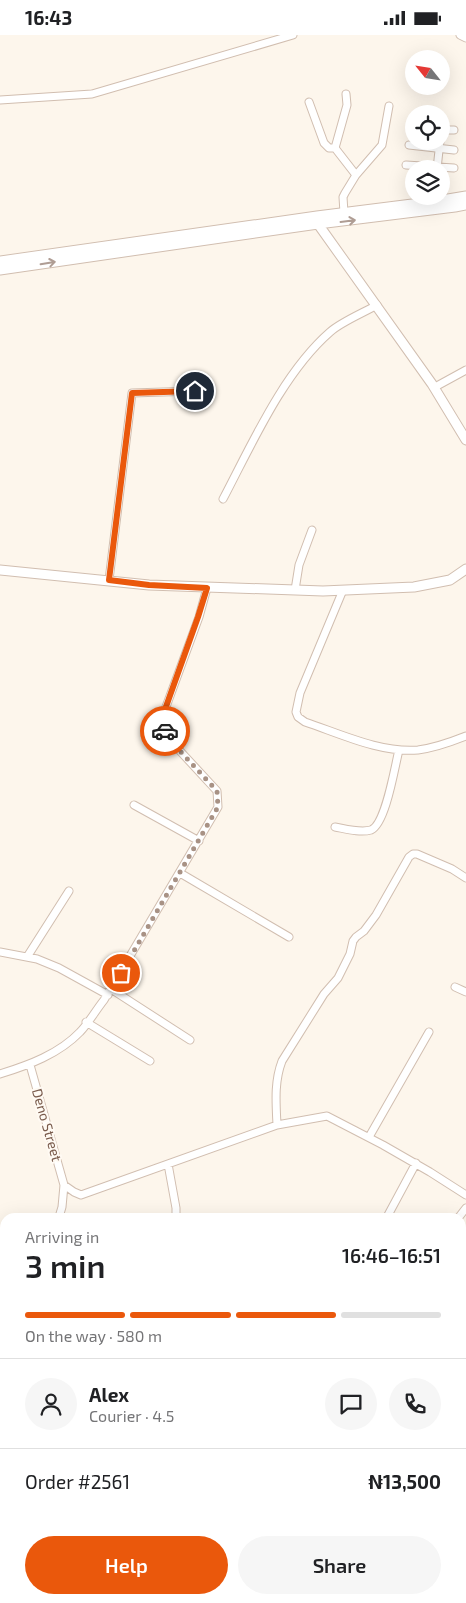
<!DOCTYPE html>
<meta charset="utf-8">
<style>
body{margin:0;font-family:"Exo 2",sans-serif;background:#f6f6f6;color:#202124;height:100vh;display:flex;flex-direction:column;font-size:19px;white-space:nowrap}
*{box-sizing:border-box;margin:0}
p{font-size:16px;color:#757577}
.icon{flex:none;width:28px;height:28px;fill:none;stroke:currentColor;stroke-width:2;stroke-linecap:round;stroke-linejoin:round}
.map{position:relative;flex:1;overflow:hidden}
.drawer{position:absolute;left:0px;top:1178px;width:466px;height:391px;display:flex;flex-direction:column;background:#fff;border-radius:15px 15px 0 0;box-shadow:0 5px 20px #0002}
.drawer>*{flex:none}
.needle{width:32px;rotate:300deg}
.tools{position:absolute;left:405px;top:15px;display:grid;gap:10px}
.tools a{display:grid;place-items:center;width:45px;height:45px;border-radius:50%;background:#fff;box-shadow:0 5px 20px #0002;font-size:25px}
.pin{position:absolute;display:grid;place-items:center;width:42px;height:42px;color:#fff;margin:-21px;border:2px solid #fff;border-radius:50%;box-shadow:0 1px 5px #0007}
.courier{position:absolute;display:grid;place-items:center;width:50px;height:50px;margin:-25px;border:4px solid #ea580c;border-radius:50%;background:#fff;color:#222;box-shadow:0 1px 6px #0007}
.summary em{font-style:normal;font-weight:600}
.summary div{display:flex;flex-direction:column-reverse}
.summary{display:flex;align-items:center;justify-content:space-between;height:85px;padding:0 25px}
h1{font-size:32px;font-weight:600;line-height:38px}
.bar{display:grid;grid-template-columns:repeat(4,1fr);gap:8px 5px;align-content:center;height:60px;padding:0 25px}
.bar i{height:6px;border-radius:4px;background:#e0e0e0}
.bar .on{background:#ea580c}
.bar p{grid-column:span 4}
.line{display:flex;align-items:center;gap:12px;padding:0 25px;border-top:1px solid #e0e0e0}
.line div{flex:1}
.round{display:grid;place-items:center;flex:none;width:52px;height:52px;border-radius:26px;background:#f6f6f6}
.button{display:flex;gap:10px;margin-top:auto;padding:10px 25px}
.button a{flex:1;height:58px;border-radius:30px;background:#ea580c;color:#fff;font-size:20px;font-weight:600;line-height:58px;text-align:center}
.button a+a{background:#f6f6f6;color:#202124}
.status{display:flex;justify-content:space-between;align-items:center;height:35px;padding:0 25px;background:#fff;direction:ltr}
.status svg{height:14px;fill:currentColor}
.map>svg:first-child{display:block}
</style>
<div class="status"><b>16:43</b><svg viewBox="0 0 49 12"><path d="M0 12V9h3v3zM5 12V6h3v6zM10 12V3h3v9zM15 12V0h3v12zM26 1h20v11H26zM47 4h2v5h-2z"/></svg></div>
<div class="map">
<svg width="466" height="1568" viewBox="0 0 466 1568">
<rect width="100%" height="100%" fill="#fdf6ec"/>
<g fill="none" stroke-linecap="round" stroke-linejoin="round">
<!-- minor casing -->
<g stroke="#d1beb0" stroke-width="9">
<path id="minor" d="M460,0L466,3
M0,65L92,59L293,0
M309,67L324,108L329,113H335L356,140
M411,92H414
M441,95H454
M409,110L454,115
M335,113L347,70L346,59
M406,130L454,133
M437,134L440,106
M344,178L343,162L345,158L356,140L382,110L389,71
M435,352L466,335
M223,464C252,409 283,338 330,297C341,287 363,278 377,270
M109,545L132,358L195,356
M295,555L299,530L312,495
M343,555L300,658L296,677L298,682L305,687C341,699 380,718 418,715C434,713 451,707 466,701
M134,770L199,806
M335,792C346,794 360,798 371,795C386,789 395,730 399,715
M180,838L289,902
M0,917L37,924L59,933L108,960
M27,922L69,856
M455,952L466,957
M111,954L190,1005
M86,987L150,1026
M30,1030L64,1150L62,1172L59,1182
M0,1039C29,1030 59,1019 80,997C88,989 96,975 104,965L218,772L217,756L168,703L163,689V680L199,582L207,553
M277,1090C276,1068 274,1047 282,1026L324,959L338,943L350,919L353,906L356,902L364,896L376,880L409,822L413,819H417L452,834L466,843
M369,1102L429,997
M168,1129L176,1173V1182
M64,1150L74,1157L81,1160L277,1090L327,1081L383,1110L430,1137L466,1160
M387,1182L416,1128
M459,1182L466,1173
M461,1206L466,1211
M0,1281L5,1272
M0,1471L5,1474
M55,1568L56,1564
M334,1568L337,1564
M426,1568V1564"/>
</g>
<!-- tertiary casing -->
<g stroke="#d1beb0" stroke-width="11">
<path id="tertiary" d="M317,184L318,189L432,349L466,405
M0,226L317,181L436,166L466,161
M0,235L318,189L455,172L466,170
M0,535L149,550L323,556L414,552L450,545L466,534"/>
</g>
<!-- minor -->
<use href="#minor" stroke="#fff" stroke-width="7"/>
<!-- tertiary -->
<use href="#tertiary" stroke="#fff" stroke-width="9"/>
</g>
<!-- one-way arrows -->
<defs><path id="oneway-shaft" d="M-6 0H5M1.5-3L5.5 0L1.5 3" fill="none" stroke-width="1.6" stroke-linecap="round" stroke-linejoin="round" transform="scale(1.25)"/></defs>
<g stroke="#af9d94">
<use href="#oneway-shaft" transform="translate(348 186) rotate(-7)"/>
<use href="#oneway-shaft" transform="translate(48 228) rotate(-9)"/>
</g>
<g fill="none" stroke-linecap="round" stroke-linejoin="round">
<!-- done -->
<path stroke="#a89285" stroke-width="5" stroke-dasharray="0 9" d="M121,938L218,772L217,756L168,703L165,696"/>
<!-- route -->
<path stroke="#ea580c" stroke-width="6" d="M165,696L163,680L198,582L207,553L149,550L109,545L132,358L195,356"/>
</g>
<g text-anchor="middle" stroke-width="4" stroke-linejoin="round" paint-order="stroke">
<!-- street labels -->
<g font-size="14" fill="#7a5c4d" stroke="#fffaf3">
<text transform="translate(47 1090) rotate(74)" y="5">Deno Street</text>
</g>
</g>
</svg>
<div class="tools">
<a><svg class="needle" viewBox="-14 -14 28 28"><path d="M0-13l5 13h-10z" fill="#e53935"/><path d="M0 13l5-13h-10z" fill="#757577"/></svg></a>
<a><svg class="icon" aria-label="locate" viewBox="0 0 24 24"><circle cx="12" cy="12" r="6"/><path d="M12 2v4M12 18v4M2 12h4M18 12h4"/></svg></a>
<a><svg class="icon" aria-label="layers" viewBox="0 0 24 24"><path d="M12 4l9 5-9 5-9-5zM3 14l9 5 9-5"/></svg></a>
</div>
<div class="pin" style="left:121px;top:938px;background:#ea580c"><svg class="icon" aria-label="bag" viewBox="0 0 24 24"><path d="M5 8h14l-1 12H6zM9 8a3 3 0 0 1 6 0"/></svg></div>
<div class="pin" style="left:195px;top:356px;background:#1f2937"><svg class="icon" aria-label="home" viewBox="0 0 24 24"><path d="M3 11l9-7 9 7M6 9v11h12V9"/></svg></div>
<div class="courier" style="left:165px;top:696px"><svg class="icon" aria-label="car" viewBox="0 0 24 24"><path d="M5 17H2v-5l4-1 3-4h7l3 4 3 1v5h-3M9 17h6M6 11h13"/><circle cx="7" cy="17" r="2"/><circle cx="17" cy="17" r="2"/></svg></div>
<section class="drawer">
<div class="summary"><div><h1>3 min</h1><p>Arriving in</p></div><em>16:46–16:51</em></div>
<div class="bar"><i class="on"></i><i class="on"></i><i class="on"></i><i></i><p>On the way · 580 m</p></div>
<div class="line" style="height:90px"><a class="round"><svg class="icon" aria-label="person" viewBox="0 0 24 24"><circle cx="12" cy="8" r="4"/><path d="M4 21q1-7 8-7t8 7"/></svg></a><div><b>Alex</b><p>Courier · 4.5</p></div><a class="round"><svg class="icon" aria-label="chat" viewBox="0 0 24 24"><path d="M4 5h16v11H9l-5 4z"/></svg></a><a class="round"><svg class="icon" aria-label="phone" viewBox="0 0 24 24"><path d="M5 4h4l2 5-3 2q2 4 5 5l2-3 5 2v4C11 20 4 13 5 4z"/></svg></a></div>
<div class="line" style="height:65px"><div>Order #2561</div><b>₦13,500</b></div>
<div class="button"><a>Help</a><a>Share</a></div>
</section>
</div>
